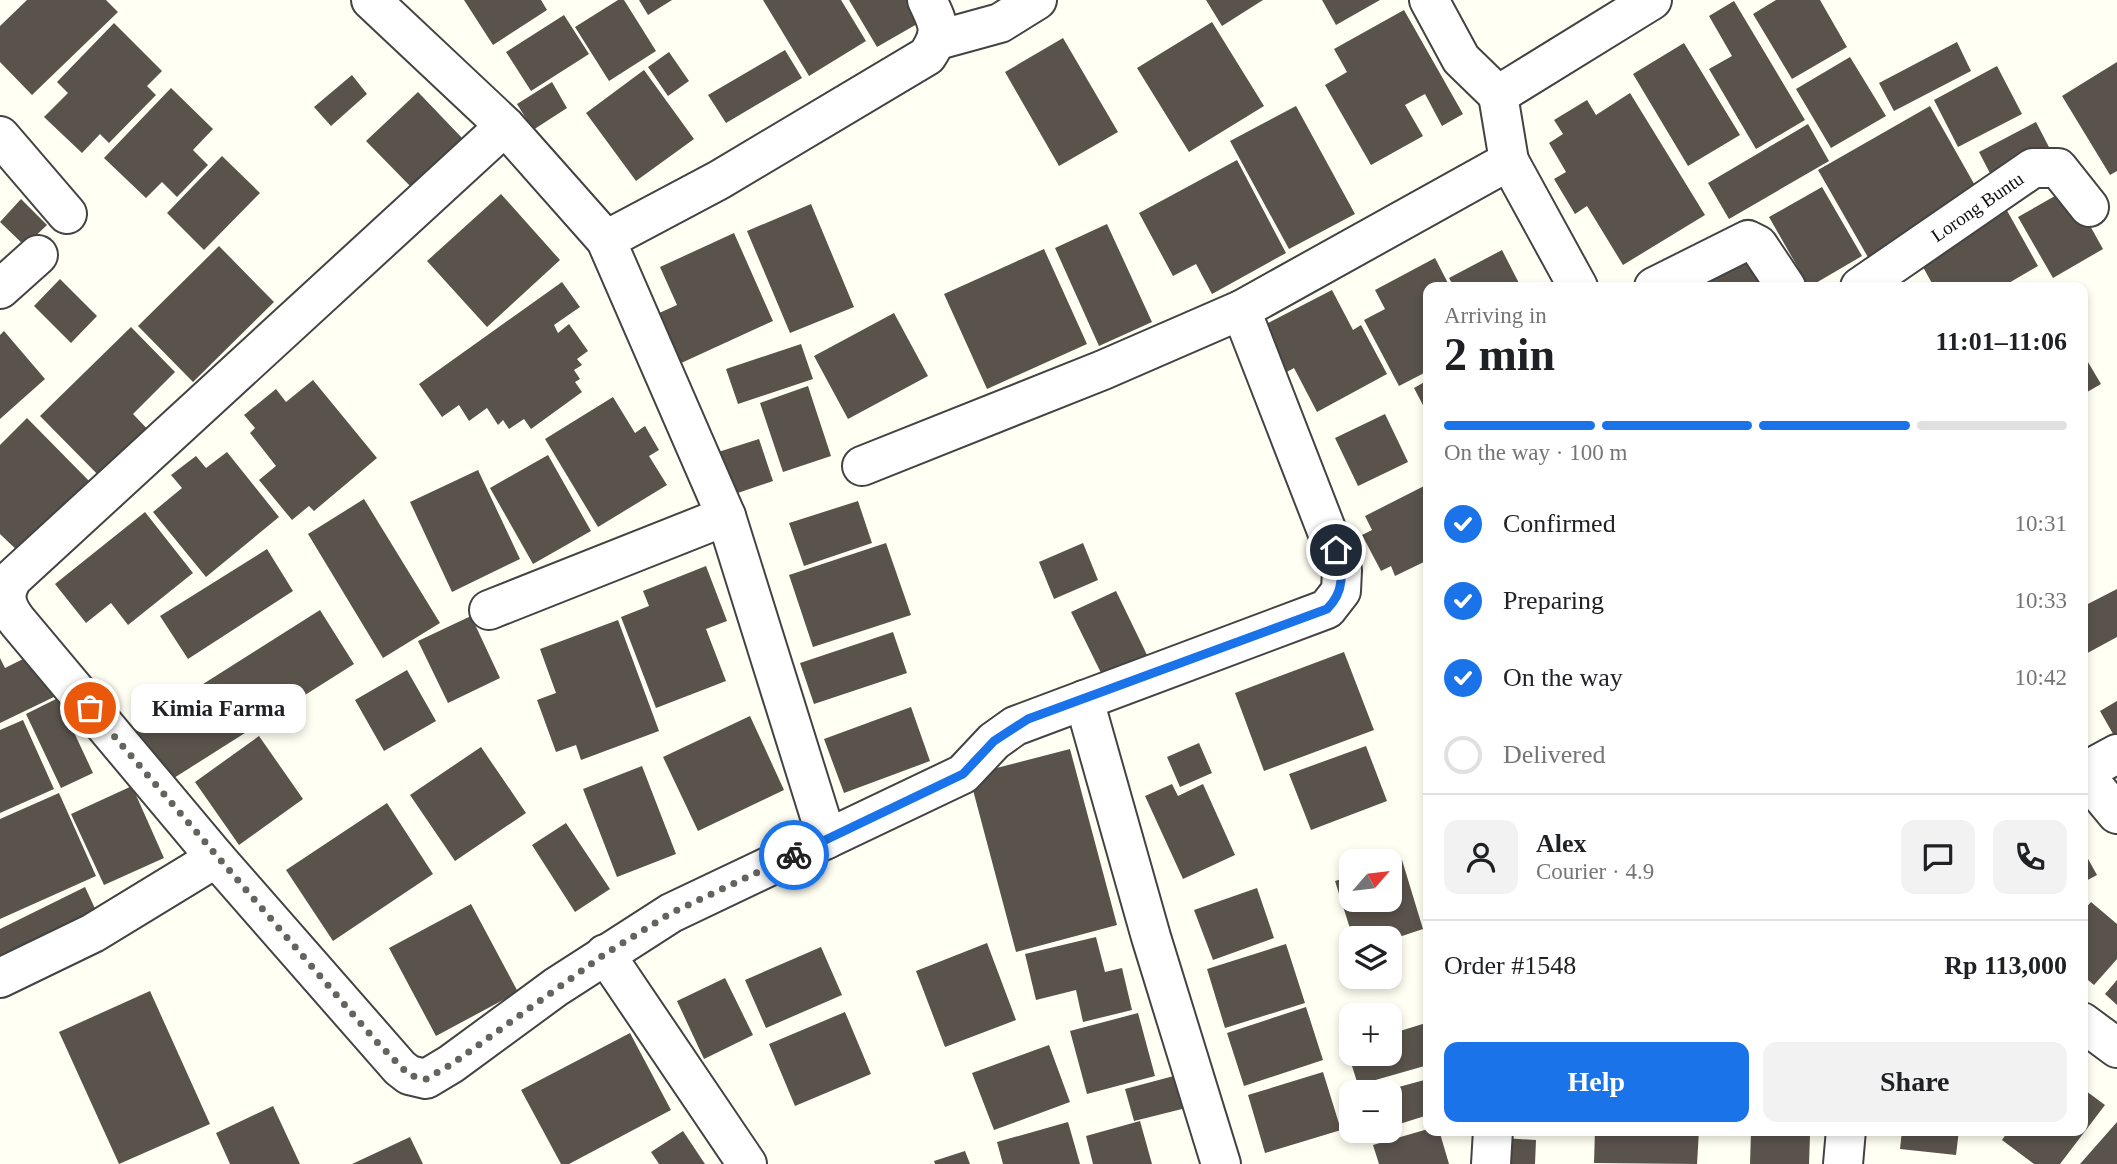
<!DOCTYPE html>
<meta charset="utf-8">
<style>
body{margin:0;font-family:"Times New Roman",serif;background:#f2f2f2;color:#202124;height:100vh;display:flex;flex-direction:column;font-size:26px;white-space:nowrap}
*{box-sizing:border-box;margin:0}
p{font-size:23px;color:#757577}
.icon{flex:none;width:38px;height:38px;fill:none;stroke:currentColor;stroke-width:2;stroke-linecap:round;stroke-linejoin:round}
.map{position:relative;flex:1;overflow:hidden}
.side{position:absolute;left:1423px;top:282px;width:665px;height:854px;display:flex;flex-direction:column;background:#fff;border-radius:14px;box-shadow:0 4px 10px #0003}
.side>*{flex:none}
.needle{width:46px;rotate:62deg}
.controls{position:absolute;left:1339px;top:849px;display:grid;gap:14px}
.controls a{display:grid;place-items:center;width:63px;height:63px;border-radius:14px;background:#fff;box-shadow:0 4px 10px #0003;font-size:35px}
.pin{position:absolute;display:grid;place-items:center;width:60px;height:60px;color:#fff;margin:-30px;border:4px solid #fff;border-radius:50%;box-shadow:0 2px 7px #0007}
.courier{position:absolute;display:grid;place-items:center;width:70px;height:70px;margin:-35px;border:5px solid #1a73e8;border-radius:50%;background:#fff;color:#222;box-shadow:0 2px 9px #0007}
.bubble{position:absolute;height:49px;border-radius:14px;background:#fff;box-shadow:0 4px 10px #0003;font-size:23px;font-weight:800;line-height:49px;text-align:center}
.head em{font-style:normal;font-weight:800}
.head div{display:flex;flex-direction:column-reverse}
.head{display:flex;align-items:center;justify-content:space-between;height:119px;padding:0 21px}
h1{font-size:46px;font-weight:800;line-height:52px}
.bar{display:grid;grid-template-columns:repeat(4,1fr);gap:10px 7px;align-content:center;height:84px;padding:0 21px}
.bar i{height:9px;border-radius:5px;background:#e0e0e0}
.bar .selected{background:#1a73e8}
.bar p{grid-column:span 4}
.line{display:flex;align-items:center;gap:18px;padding:0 21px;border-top:2px solid #e0e0e0}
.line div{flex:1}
.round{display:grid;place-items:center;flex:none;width:74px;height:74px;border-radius:14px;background:#f2f2f2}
ol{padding:0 21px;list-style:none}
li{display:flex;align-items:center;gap:21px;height:77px}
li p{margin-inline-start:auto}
li .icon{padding:7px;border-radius:50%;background:#1a73e8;color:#fff;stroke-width:4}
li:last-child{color:#757577}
li i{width:38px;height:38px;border:4px solid #e0e0e0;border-radius:50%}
.action{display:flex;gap:14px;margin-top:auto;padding:14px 21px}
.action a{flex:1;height:80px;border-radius:14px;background:#1a73e8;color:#fff;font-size:28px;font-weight:800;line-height:80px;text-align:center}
.action a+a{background:#f2f2f2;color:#202124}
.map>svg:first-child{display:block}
</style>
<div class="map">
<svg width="2117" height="1164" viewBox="0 0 2117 1164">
<rect width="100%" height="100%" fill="#fffff3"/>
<!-- building -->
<path fill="#59534c" d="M27,0H106L118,12L32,95L0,62V26Z
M464,0H541L547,10L493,45Z
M618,0H624L656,51L609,81L575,27Z
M639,0H672L648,15Z
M763,0H841L866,41L809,76Z
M849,0H922L931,16L877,47Z
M1206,0H1263L1222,26Z
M1322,0H1380L1336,25Z
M1776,0H1820L1847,47L1792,79L1753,14Z
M1734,1L1805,120L1756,149L1709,69L1732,56L1709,16Z
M1404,10L1463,114L1442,126L1425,94L1405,105L1423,136L1371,165L1325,85L1347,72L1334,49Z
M564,15L589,54L531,91L506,52Z
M1212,22L1264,106L1189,152L1137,68Z
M114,23L162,71L147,86L156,95L109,143L100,134L82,153L44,117L68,93L57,82Z
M1063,38L1118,132L1059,166L1005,72Z
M1957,42L1971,71L1894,111L1879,83Z
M1684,43L1740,135L1688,166L1633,74Z
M785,50L802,78L726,123L708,95Z
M669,52L689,81L668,96L648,67Z
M1850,57L1886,116L1831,148L1796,89Z
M2117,62V171L2110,175L2062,96Z
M1997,66L2022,114L1958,147L1934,100Z
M644,70L694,139L636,181L586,113Z
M352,75L367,94L331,126L314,107Z
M552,82L567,108L533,130L517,104Z
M171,88L213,129L193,150L208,165L177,197L162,182L146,198L104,158Z
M418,92L464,140L413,189L366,141Z
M1630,93L1705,215L1623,265L1587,206L1575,214L1554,179L1566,172L1549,143L1563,134L1554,120L1587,100L1596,115Z
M1296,106L1355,214L1289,249L1230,141Z
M1930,106L1981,196L1869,259L1818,170Z
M2036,122L2051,151L1994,181L1979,152Z
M1808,124L1829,161L1729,219L1708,183Z
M222,156L260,193L204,250L167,213Z
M1237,160L1286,253L1212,294L1196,264L1173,276L1139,213Z
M1822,187L1862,256L1809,287L1769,217Z
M2069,188L2103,249L2053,278L2018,217Z
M501,194L560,260L487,327L427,261Z
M21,199L47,225L25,246L0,222Z
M811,204L854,307L790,333L747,231Z
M2005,207L2038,266L2002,287H1934L1917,256Z
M1107,224L1152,322L1099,346L1055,248Z
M1744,230L1776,287H1640Z
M734,233L773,321L679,364L657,314L677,305L660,267Z
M219,246L274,302L193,382L138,326Z
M1044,249L1087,344L987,389L944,294Z
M1502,250L1521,287H1454L1449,278Z
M1435,258L1450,287H1428V371L1399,386L1364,320L1385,309L1375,290Z
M60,279L97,316L71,343L34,306Z
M562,282L580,307L554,325L558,333L569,324L588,351L577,359L582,365L574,370L580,379L575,382L582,392L531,429L524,419L509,429L503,420L498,425L487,408L469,421L459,405L442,417L419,384Z
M1332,290L1353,330L1361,325L1387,374L1317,412L1294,368L1274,379L1249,333Z
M894,313L928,376L848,419L814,356Z
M131,327L175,372L133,414L156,438L108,485L40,416Z
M4,331L45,379L0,419V335Z
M801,344L813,379L738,404L726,369Z
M2082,352L2101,384L2082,395Z
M313,380L377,458L314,511L309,506L292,520L259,480L276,466L250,433L255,428L244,415L276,389L286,402Z
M1428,380V410L1426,411L1414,388Z
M808,386L831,456L783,472L760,403Z
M613,397L635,433L645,426L659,450L649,456L667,485L598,527L545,439Z
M1385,414L1408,462L1358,486L1335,438Z
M27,418L91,483L21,554L0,534V445Z
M759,439L773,481L726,497L712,454Z
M227,452L279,517L206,577L153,512L182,488L171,475L196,456L206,468Z
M548,455L591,531L533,564L490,488Z
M478,470L520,559L452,592L410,502Z
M1428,484V560L1395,576L1391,566L1381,571L1362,535L1372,530L1365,516Z
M364,499L440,623L383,658L308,534Z
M858,501L872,543L804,566L789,523Z
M145,512L193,573L128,625L111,603L86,623L55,584Z
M886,543L911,615L813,647L789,575Z
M1083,543L1098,580L1054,599L1039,562Z
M267,549L293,591L188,659L160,616Z
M706,566L727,621L706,629L726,681L656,708L621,617L649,606L643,591Z
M2117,589V637L2082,656V607Z
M1116,591L1148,657L1104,679L1071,612Z
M320,610L354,664L166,783L132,729Z
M471,616L500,678L448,703L418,641Z
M618,620L659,731L581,760L576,745L556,752L537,700L556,693L540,649Z
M893,632L907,673L814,704L800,663Z
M1344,652L1374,730L1264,771L1235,693Z
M35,653L56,696L0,723V658L5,668Z
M407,670L436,721L384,751L355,700Z
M58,698L93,773L61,788L26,714Z
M2117,701V741L2100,711Z
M911,707L930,761L844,793L824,739Z
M750,716L784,790L698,831L663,757Z
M23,720L54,789L0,813V730Z
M259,736L303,799L239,845L195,782Z
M1199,743L1212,773L1180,787L1167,757Z
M1366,746L1387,801L1311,830L1289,774Z
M481,747L526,813L455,861L410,795Z
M1070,749L1117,925L1016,952L969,775Z
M642,766L676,854L617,877L583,789Z
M1172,784L1178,796L1203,784L1235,855L1183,879L1145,796Z
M132,786L164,858L104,885L71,814Z
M59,793L96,876L0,919V819Z
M387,803L433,874L333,941L286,870Z
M566,823L610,889L575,912L532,845Z
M2082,848L2097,875L2082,883Z
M1402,860L1423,929L1390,940L1353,938L1335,881L1351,876V900H1390V864Z
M85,887L99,917L0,966V929Z
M1257,888L1274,938L1213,960L1194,910Z
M2091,902L2117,924V959L2094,985L2082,975V912Z
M471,904L518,992L436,1036L389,948Z
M1096,937L1105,972L1122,968L1132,1010L1083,1022L1076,990L1036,1000L1025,954Z
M987,943L1016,1020L945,1047L916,971Z
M1286,944L1305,1003L1225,1028L1207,969Z
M821,947L842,995L766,1028L745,980Z
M725,978L753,1035L704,1059L677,1001Z
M2117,980V1005L2105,994Z
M150,991L210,1124L119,1164L59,1032Z
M1306,1007L1323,1060L1244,1086L1227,1033Z
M845,1012L871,1074L795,1106L769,1044Z
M1138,1013L1155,1076L1087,1094L1070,1031Z
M1426,1023L1428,1065L1358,1085L1346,1047L1351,1045V1054H1390V1034Z
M630,1033L671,1110L569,1164H561L521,1090Z
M1049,1045L1070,1102L994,1130L972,1073Z
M1323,1072L1341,1130L1265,1153L1248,1095Z
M1185,1073L1194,1106L1134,1121L1125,1089Z
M1428,1079V1115L1390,1127V1092L1384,1091Z
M2082,1088L2105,1105L2060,1164H2034L2002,1140L2009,1130H2082Z
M273,1106L300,1164H230L216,1133Z
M1140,1121L1152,1164H1093L1086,1136Z
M1068,1122L1080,1164H1003L997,1142Z
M2117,1122V1164H2080Z
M1428,1129L1439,1130L1449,1164H1379L1373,1145Z
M1595,1130H1699L1697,1164L1594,1163Z
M1902,1130H1959L1956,1155L1900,1149Z
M683,1131L705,1164H659L651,1152Z
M1751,1132L1810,1135L1809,1164H1750Z
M410,1137L423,1164H352Z
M1503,1138L1536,1140L1535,1164H1502Z
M965,1151L970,1164H935L934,1161Z"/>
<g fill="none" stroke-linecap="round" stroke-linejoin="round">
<!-- minor casing -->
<g stroke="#434343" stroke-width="42">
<g id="minor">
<path d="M371,0L505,126L606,240L726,516L827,839"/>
<path d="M1429,0L1461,59L1498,95"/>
<path d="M938,40L1000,23L1037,0"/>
<path d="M0,136L67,214"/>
<path d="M1509,161L1578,287"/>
<path d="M606,240L719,180L927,56C943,32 939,25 927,0"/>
<path d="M1654,287L1748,240L1758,245L1786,287"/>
<path id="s1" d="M1860,287L2033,168H2058L2089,207"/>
<path d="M0,289L38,255"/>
<path d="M862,466L1103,370L1241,310"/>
<path d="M489,610L726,516"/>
<path d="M1084,700L1151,937L1221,1164"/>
<path d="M2082,773L2117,754"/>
<path d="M2083,773L2117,814"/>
<path d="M216,858L18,622C6,607 2,595 13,578L505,126"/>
<path d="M605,954L747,1164"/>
<path d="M0,978L93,933L216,858L400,1068L409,1075L426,1079L451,1064L556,987L671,913L963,774L994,741L1015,726L1327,609L1341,591L1342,570L1241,310L1509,161L1498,95L1652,0"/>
<path d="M2082,1022L2117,1048"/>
<path d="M1491,1164L1493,1130"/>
<path d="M1843,1164L1846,1130"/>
</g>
</g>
<!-- minor -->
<use href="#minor" stroke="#fff" stroke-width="38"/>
</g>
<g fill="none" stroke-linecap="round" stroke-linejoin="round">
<!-- done -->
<path stroke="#64645f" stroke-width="7" stroke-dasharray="0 12.6" d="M90,708L375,1040L409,1075L426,1079L452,1064L605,954L671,913L794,855"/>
<!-- route -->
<path stroke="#1a73e8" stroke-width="9" d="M794,855L963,774L994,741L1028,719L1327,609C1345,591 1343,573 1336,550"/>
</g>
<g text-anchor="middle" stroke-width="7" stroke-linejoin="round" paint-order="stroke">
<!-- street labels -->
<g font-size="19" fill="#101010" stroke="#fff">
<text dy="7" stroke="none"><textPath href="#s1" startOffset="142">Lorong Buntu</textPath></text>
</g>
</g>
</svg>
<div class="controls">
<a><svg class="needle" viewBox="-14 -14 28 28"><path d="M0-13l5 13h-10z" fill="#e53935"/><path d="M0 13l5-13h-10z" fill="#757577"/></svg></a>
<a><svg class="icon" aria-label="layers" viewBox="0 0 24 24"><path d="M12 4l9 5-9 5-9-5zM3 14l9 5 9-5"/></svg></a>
<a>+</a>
<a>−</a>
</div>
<div class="pin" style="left:90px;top:708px;background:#ea580c"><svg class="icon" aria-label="bag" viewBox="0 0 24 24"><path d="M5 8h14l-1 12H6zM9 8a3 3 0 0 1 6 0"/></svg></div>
<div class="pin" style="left:1336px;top:550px;background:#1f2937"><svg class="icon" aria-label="home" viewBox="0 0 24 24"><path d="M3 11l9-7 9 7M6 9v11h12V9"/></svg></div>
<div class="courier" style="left:794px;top:855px"><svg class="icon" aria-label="bike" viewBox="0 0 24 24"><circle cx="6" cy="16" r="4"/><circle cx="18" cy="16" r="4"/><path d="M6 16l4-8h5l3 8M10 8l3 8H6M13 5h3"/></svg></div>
<div class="bubble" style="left:131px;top:684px;width:175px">Kimia Farma</div>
<section class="side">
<div class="head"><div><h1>2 min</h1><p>Arriving in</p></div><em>11:01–11:06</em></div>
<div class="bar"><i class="selected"></i><i class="selected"></i><i class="selected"></i><i></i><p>On the way · 100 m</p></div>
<ol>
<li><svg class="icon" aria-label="check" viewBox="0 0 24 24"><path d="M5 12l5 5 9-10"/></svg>Confirmed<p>10:31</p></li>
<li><svg class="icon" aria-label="check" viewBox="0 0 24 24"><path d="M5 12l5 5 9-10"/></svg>Preparing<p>10:33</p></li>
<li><svg class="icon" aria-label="check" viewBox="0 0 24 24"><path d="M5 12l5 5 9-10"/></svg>On the way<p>10:42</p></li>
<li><i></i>Delivered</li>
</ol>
<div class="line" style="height:126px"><a class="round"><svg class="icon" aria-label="person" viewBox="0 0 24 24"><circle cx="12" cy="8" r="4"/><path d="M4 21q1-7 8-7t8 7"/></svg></a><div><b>Alex</b><p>Courier · 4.9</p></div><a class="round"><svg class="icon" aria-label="chat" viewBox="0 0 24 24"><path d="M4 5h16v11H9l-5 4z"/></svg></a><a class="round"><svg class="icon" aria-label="phone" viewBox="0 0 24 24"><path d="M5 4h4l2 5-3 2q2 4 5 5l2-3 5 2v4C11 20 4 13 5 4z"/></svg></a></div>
<div class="line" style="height:91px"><div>Order #1548</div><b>Rp 113,000</b></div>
<div class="action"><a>Help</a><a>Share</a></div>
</section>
</div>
